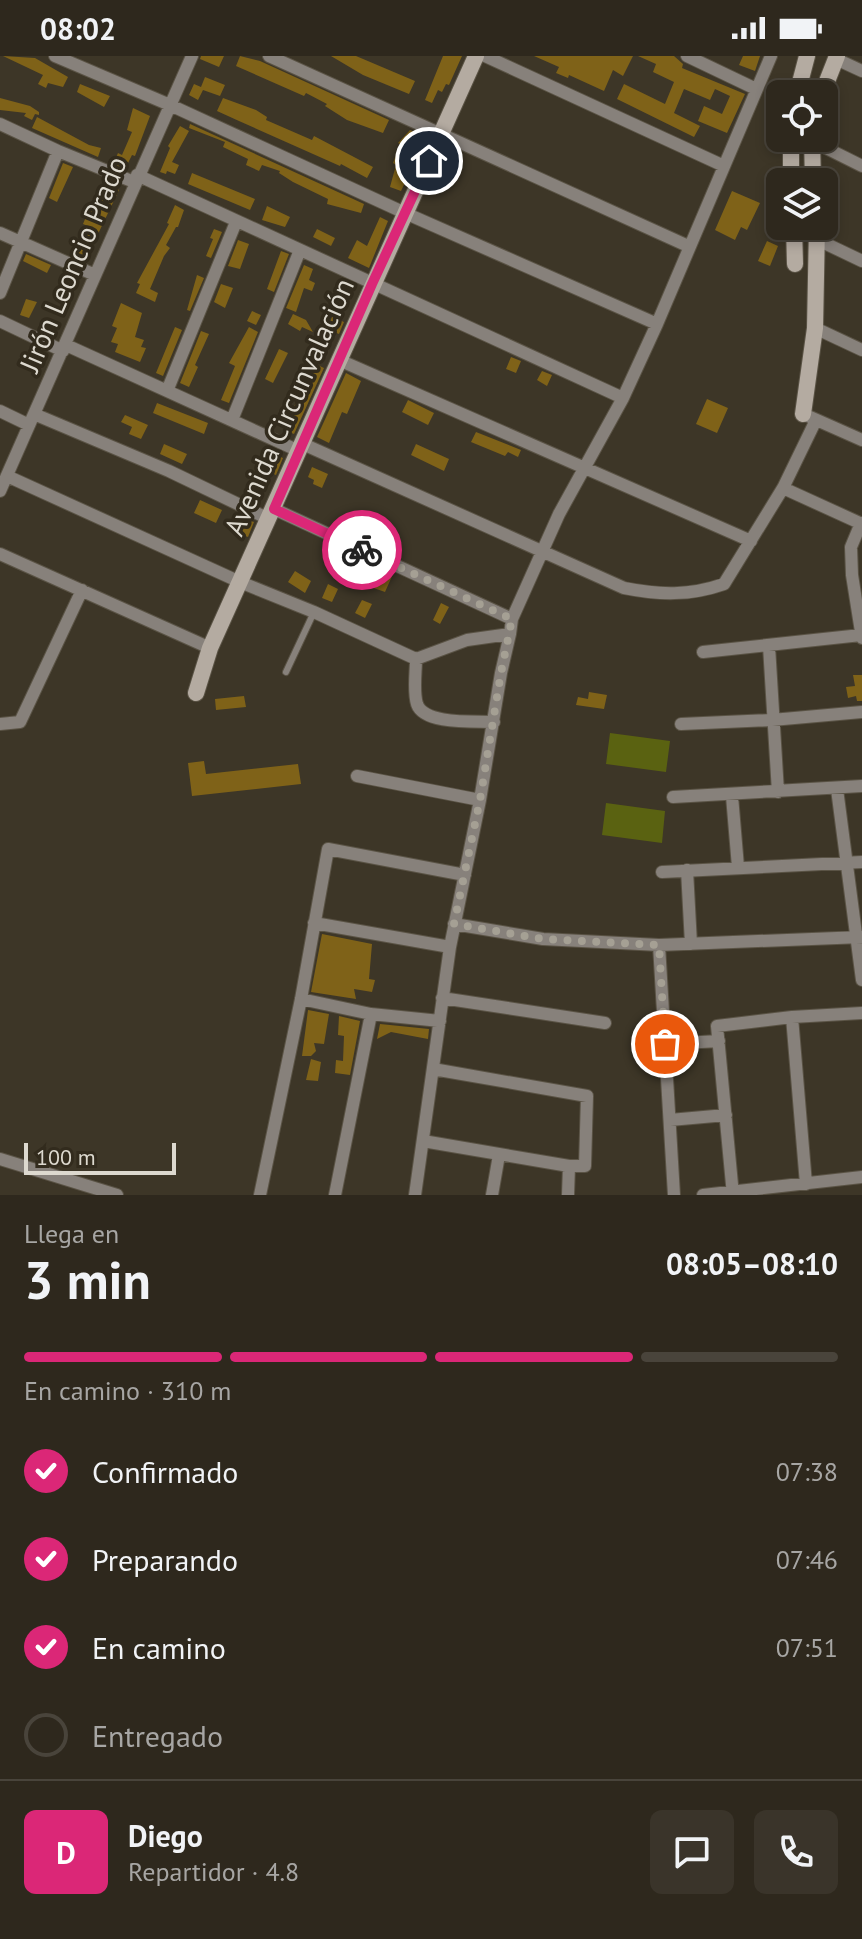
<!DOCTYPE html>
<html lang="es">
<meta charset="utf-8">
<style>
body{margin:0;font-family:"PT Sans",sans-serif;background:#3a342a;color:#f1f3f6;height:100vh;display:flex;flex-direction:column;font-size:30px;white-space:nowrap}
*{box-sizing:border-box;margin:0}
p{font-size:26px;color:#a7a6a4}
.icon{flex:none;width:44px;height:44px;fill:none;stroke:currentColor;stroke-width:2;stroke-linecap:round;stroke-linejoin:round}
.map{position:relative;height:1139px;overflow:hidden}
.panel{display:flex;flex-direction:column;background:#2e281d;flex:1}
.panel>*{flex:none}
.controls{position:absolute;left:766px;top:24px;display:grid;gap:16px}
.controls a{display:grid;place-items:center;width:72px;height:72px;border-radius:12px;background:#2e281d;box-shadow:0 4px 12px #0003,0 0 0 2px #49443b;font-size:40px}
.scale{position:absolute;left:24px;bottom:20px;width:152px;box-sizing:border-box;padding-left:8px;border:4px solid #ddd9cf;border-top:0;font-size:22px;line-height:28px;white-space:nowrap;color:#ddd9cf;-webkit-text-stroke:6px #322b1d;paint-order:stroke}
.pin{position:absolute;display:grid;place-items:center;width:68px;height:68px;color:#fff;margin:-34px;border:4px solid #fff;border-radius:50%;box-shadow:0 2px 8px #0007}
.courier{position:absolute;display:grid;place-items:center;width:80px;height:80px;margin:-40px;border:6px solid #db2777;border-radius:50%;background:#fff;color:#222;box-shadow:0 2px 10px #0007}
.overview em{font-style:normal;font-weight:800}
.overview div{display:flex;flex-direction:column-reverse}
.overview{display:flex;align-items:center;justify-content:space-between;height:136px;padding:0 24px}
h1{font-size:52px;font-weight:800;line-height:60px}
.bar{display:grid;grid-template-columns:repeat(4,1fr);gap:12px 8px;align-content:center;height:96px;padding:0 24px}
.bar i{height:10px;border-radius:6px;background:#49443b}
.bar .current{background:#db2777}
.bar p{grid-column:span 4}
.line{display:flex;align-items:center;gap:20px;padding:0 24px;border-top:2px solid #49443b}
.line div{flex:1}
.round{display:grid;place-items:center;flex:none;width:84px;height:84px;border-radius:12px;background:#3a342a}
ol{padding:0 24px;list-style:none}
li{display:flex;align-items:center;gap:24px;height:88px}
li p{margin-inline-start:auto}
li .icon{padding:8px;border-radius:50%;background:#db2777;color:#fff;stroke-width:4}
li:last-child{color:#a7a6a4}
li i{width:44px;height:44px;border:4px solid #49443b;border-radius:50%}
.status{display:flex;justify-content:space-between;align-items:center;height:56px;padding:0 40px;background:#2e281d;direction:ltr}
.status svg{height:22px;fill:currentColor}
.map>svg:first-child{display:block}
</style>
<div class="status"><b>08:02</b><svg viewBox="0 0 49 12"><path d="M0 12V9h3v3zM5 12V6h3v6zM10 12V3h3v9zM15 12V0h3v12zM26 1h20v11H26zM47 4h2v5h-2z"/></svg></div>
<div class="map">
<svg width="862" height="1139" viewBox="0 0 862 1139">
<rect width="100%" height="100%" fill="#3d3627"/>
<!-- green -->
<path fill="#5a6211" d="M610,677L670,685L666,716L606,708Z
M606,747L665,755L662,787L602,779Z"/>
<!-- building -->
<path fill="#7f6218" d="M3,0L35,2L68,21L63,31L48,27L46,32L38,28L43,19Z
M201,0H224L219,11L200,3Z
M240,0L260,5L389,64L383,77L347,64L325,50L327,48L306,37L304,40L236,10Z
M331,0H356L415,25L409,38L363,19Z
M443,0H462L449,29L446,28L442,36L438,34L432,47L425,44Z
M534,0H633L623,20L613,14L604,35L569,19L568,22L556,17L559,11Z
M638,0H674L683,8L682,12L745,38L727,77L698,65L704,50L722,58L730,40L715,33L710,44L684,33L674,57L700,70L694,81L617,43L624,28L665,48L674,26L653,16L656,8Z
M743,0H760L755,15L739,9Z
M205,21L225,29L220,40L203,34L198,44L189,39L194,28L201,31Z
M80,28L110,40L104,51L77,36Z
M0,42L30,50L39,56V59L35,58L32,64L24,60L26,57L0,54Z
M223,42L256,54L267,61L266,64L312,84L314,80L373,111L367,122L341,108L340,110L239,65L217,55Z
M133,52L150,60L135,100L132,99L125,113L113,108L118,97L122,99L132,76L127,74Z
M37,61L89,89L101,92L98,101L32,72Z
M190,68L364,148L361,157L327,148L328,143L293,126L279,117L280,115L262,109L259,115L246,109L248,103L223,91L225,86L189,72Z
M180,70L189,75L172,106L179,109L175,118L167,115L166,118L160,116L170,92L168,90Z
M410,74L427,81L401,135L390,131L396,109L393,107L400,88L398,87Z
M63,107L73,111L57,146L49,142Z
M192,117L255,143L250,154L188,128Z
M109,129L119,134L87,201L77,196L90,171L83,168L90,151L96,154Z
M732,135L760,147L747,174L741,171L735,184L715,174Z
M175,149L184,154L178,171H176L166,189L170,192L164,200L150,233L158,237L155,246L136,237L140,228L137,227L169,168L167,167Z
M267,150L290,161L285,171L262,164Z
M380,161L388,165L369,212L348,202L357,184L367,190Z
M214,173L222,176L211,202L206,200L213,183L210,182Z
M317,173L335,182L331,190L313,181Z
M238,184L249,188L240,213L228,210Z
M767,185L778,190L770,210L758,205Z
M281,195L289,198L274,236L267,233Z
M26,198L51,209L47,217L23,205Z
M304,209L313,213L309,224L315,227L312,235L304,232L296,256L286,252Z
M197,219L204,222L190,255L187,254Z
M221,228L233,232L225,252L214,246Z
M26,243L37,246L29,262L20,259Z
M121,247L142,257L135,281L144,284L141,291L146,292L140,306L115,296L118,288L111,286L117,272L112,270Z
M252,255L261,259L256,269L247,265Z
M293,258L306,264L313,276L302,271L300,275L288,268Z
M332,261L344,266L339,278L327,273Z
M175,271L182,274L163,320L156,317Z
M249,271L258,276L229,347L221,344L235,310L229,307Z
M201,275L209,278L195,309L198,311L189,331L180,327Z
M279,293L288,297L273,327L265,323Z
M511,301L521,305L516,317L506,313Z
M313,307L324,312L294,378L284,374Z
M542,315L552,319L547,330L537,324Z
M346,317L361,325L347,358L342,356L329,387L317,381Z
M707,343L728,352L717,377L696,368Z
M408,344L434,357L428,369L402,356Z
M157,347L208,367L204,378L153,357Z
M125,359L148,369L141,383L129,378L132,371L121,366Z
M476,376L521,394L518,401L508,396L505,400L471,386Z
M164,388L187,398L182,408L160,398Z
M416,388L449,403L444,415L411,399Z
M276,399L283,402L276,419L269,416Z
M312,411L328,418L322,432L313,428L314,424L308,421Z
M200,444L222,454L216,467L194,457Z
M246,463L254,466L248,481L240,478Z
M336,492L345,496L336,517L327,513Z
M374,511L393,518L385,536L365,529Z
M295,515L311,525L305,537L288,526Z
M328,528L338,533L332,546L322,542Z
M362,544L372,548L365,562L355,557Z
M441,547L449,551L440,568L433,564Z
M853,619H862V645H857L856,640L848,642L846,631L855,630Z
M589,636L607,639L604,653L576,649L578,641L588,643Z
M244,640L246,651L216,654L215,643Z
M204,705L206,718L298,708L301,728L192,740L188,707Z
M322,878L372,888L369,923L375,924L372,936L354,933L356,943L311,936Z
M308,954L329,958L324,988L314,987L316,995L311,1000H302Z
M339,960L360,965L350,1019L335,1017L336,1004L343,1005L344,980L338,979Z
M380,968L429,973L428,983L391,976L377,983Z
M311,1003L321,1006L318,1025L306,1024Z"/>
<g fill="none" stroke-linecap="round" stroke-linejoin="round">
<!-- lane casing -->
<g stroke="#5a5345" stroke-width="8">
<path id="lane" d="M286,616L314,556"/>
</g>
<!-- street casing -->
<g stroke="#5a5345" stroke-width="14">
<path id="street" d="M55,0L170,49L405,157L657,268
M269,0L688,190
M485,0L724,110
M687,0L756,33
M836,3L862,15
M0,68L58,95L134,126
M812,85L862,110
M137,119L623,342
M0,177L95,219
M818,184L862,205
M0,237L58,95
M0,265L63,295
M815,272L862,294
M66,289L299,395
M339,304L751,485
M167,335L236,166
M0,355L29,369
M34,358L169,415L269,463
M810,361L862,384
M232,364L300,194
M303,388L624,532C659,539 690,540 724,528L783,432L816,364
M7,420L240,526L314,556L416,603L467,584L510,578L512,563L559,458L623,342L657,268L771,0
M783,432L862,468
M0,435L192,0
M274,453L512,563
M861,467L851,491L852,519L862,582
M0,498L210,592
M769,590L778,736
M703,596L861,579
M416,603C416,616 413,635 417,648C424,669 475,665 494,666
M0,668L20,666L82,534
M681,668L772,664L862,656
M357,720L480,744
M837,733L862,924
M732,740L738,811
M673,741L862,730
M687,814L691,888
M662,816L862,806
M314,867L450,891
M454,868L543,883L659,889L862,881
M659,889L674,1139
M442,942L605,967
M301,943L371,958L440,965
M792,961L806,1128
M665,988L719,985
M670,1064L726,1059
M423,1085L569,1110H585L587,1040L433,1013
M0,1103L117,1139
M260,1139L301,943L328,793L465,819
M335,1139L371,958
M415,1139L450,891L480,744L501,617L510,578
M492,1139L499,1099
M568,1139L569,1110
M703,1139L862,1121
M733,1139L717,970L792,961L862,957"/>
</g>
<!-- secondary casing -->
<g stroke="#5a5345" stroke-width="18">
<path id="secondary" d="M797,38L807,0
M822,38L837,0
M791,82V126
M812,82L813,126
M794,170L795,208
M803,358L815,272L817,170
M196,637L210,592L476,0"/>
</g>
<!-- lane -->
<use href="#lane" stroke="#87817b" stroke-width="6"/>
<!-- street -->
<use href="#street" stroke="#87817b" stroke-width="12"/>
<!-- secondary -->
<use href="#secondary" stroke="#b4aba1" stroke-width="16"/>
</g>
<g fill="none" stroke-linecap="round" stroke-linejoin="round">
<!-- done -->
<path stroke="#a5a094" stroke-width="8" stroke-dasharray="0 14.4" d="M362,494L512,563L501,617L480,744L454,868L543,883L659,889L665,988"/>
<!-- route -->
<path stroke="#db2777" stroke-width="10" d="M362,494L274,453L372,228L429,105"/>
</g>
<g text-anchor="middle" stroke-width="7" stroke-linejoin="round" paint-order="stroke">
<!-- street labels -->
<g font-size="28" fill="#ddd9cf" stroke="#322b1d">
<text transform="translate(73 208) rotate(-67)" y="10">Jirón Leoncio Prado</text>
<text transform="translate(289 351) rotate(-66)" y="10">Avenida Circunvalación</text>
</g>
</g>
</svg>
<div class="controls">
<a><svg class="icon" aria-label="locate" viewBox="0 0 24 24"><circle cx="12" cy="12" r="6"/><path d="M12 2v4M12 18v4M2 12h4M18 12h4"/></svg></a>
<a><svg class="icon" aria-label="layers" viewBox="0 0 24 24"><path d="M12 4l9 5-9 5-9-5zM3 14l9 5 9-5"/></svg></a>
</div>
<div class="scale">100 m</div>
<div class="pin" style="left:665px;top:988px;background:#ea580c"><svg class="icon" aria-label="bag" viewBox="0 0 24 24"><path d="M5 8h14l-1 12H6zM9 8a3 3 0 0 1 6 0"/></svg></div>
<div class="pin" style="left:429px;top:105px;background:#1f2937"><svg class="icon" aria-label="home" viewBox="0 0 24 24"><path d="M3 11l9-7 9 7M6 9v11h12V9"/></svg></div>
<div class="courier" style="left:362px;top:494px"><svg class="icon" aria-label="bike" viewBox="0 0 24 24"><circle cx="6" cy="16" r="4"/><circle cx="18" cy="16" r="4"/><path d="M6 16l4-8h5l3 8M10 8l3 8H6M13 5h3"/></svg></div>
</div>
<section class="panel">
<div class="overview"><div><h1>3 min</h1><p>Llega en</p></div><em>08:05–08:10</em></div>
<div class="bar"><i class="current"></i><i class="current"></i><i class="current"></i><i></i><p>En camino · 310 m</p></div>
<ol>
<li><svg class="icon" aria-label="check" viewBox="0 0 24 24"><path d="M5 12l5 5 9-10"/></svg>Confirmado<p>07:38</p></li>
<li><svg class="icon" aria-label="check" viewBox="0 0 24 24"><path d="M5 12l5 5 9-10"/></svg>Preparando<p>07:46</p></li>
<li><svg class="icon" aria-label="check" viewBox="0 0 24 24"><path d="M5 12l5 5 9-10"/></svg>En camino<p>07:51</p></li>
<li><i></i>Entregado</li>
</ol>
<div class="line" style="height:144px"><b class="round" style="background:#db2777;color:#fff">D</b><div><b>Diego</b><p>Repartidor · 4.8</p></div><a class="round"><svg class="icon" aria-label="chat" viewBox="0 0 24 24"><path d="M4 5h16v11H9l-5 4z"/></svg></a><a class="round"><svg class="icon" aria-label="phone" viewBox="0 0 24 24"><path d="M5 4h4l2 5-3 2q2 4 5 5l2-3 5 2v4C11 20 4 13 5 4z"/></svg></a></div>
</section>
